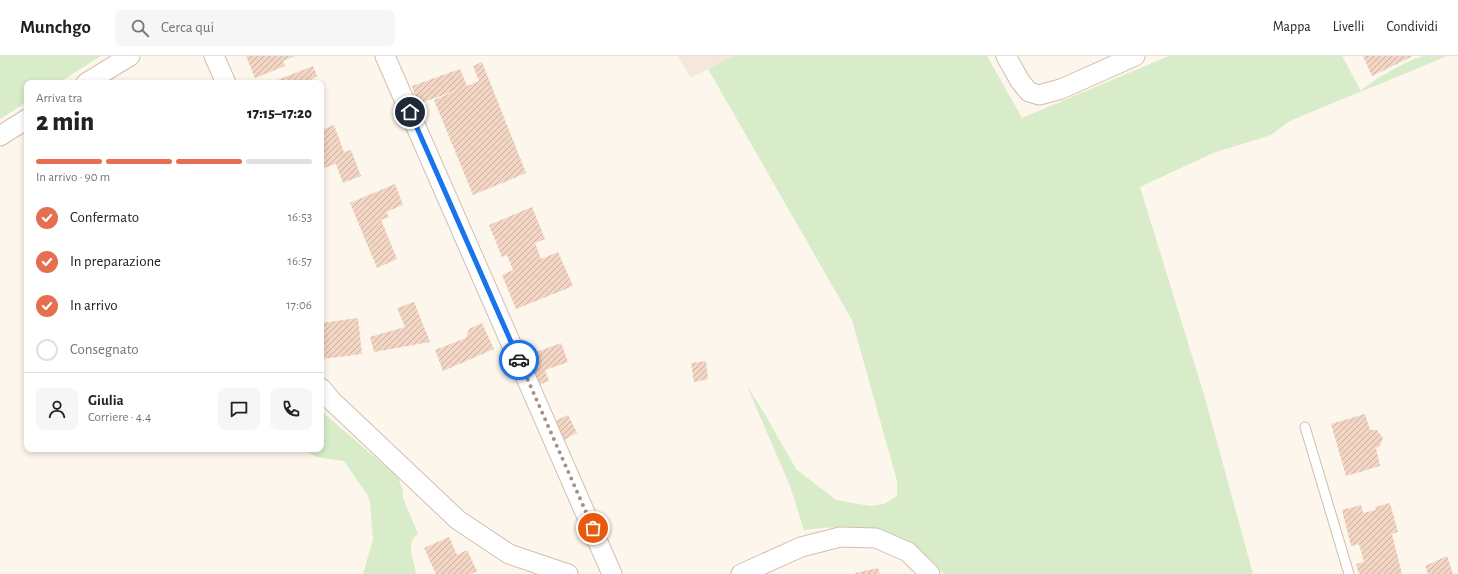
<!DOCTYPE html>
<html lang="it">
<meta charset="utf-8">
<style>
body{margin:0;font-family:"Alegreya Sans",sans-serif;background:#f6f6f6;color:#222;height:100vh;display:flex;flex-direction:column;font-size:15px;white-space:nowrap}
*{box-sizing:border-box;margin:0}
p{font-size:13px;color:#767676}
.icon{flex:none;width:22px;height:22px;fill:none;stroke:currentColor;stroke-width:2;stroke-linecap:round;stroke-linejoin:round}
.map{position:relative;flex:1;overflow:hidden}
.panel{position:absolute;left:24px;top:24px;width:300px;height:372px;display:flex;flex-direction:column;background:#fff;border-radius:8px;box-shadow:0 2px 6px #0003}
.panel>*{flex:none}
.pin{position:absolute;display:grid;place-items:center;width:34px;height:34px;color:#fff;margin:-17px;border:2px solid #fff;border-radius:50%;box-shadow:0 1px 4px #0007}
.courier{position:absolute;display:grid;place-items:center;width:40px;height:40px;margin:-20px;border:3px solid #1a73e8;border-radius:50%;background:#fff;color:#222;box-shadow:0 1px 5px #0007}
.summary em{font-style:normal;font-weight:800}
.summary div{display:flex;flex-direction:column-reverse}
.summary{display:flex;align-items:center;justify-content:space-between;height:68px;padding:0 12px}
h1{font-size:26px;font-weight:800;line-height:30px}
.bar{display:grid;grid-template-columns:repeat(4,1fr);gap:6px 4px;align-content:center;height:48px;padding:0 12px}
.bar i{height:5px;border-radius:3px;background:#e0e0e0}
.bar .selected{background:#e76f51}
.bar p{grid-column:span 4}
.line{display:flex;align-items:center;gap:10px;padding:0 12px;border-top:1px solid #e0e0e0}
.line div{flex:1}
.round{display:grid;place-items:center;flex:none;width:42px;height:42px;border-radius:8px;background:#f6f6f6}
ol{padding:0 12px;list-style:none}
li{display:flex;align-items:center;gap:12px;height:44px}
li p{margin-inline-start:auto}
li .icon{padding:4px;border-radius:50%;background:#e76f51;color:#fff;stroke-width:4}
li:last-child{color:#767676}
li i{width:22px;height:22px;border:2px solid #e0e0e0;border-radius:50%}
header{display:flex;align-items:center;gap:24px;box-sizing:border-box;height:56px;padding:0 20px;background:#fff;border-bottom:1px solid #e0e0e0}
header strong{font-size:19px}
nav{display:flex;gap:22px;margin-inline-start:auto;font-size:14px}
.search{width:280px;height:36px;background:#f6f6f6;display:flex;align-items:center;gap:10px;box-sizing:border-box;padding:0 14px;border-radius:8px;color:#767676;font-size:15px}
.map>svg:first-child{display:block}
</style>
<header>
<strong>Munchgo</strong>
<div class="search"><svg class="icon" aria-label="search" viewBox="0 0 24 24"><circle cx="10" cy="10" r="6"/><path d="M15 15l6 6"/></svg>Cerca qui</div>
<nav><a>Mappa</a><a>Livelli</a><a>Condividi</a></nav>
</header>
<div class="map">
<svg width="1458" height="518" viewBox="0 0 1458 518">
<defs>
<pattern id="building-hatch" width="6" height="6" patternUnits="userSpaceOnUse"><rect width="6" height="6" fill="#f3d5c3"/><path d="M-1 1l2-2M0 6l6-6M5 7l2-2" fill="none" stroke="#cab0a1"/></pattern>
</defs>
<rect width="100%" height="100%" fill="#fdf6ec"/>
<!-- residential -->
<path fill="#f5e8da" d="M677,0H733L691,22Z"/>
<!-- green -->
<path fill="#d8ecc9" d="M0,0H101L58,27H27V46L0,63Z
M733,0H987L1022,62L1169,0H1342L1361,35C1371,25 1411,2 1424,0C1431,0 1439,0 1447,0C1397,22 1345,41 1295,63L1288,66L1271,79L1213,97L1140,131L1205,342L1253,518H944C919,488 891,472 851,471C835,470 819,473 804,474L790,430L747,330L763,355L796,413L836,444L870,450L884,448L897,440V425L852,264L708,13Z
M321,355L398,421L403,435V442L418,478C404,487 415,505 416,518H363L373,483L370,447L368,440L344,405C331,403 314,403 304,393H321Z"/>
<!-- building -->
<path fill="url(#building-hatch)" d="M246,0H295L283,5L285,10L255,22Z
M1363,0H1413L1372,20Z
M482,6L526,117L473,139L434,44L460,33L418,48L412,30L460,13L467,30L479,25L473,10Z
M313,10L317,20L312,23L314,27H270Z
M334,69L344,96L351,94L361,120L343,127L336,108L321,113V74Z
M395,128L403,149L386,156L389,161L381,164L397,203L377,212L350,147Z
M532,151L545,183L535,187L541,203L558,196L573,230L516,253L502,219L513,214L507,199L502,201L489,169Z
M414,246L430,286L374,296L370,281L405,271L397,252Z
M358,262L362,298L322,303L321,267Z
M482,267L494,293L443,315L435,294L466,282L469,273Z
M561,287L568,306L545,314L549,325L538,329L526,300Z
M706,305L708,323L694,326L691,307Z
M1365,358L1370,374H1377L1383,382L1380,390L1376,392L1380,410L1346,420L1331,368Z
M568,359L577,377L564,384L555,365Z
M1390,447L1398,476L1392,478L1402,518H1359L1356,508L1364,506L1359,488L1351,490L1342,454L1361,449L1363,457L1376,454L1375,451Z
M449,481L457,499L467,494L477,515L471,518H436L424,492Z
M1447,500L1453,518H1428L1425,510Z
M878,512L880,518H855V517Z"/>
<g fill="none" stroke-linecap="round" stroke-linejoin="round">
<!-- lane casing -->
<g stroke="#d1beb0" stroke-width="11">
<path id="lane" d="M1305,371L1349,518"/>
</g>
<!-- street casing -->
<g stroke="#d1beb0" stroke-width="21">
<path id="street" d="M214,0L226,27
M385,0L612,518
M1006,0L1020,25L1029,36L1039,39L1061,33L1135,0
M86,27L130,0
M0,80L27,63
M321,332L332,345L458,464L509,498L568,518
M741,518L801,491L840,481L876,482L908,496L930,518"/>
</g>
<!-- lane -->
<use href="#lane" stroke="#fff" stroke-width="9"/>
<!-- street -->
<use href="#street" stroke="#fff" stroke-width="19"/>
</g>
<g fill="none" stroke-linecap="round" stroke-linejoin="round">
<!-- done -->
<path stroke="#a89285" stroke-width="4" stroke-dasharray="0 7.2" d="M519,304L593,472"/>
<!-- route -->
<path stroke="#1a73e8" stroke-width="5" d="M410,56L519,304"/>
</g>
</svg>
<div class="pin" style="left:593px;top:472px;background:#ea580c"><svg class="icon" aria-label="bag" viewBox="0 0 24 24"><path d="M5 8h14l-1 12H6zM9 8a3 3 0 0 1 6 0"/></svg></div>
<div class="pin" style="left:410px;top:56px;background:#1f2937"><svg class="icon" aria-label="home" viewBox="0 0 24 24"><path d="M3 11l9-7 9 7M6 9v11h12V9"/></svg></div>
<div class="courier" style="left:519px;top:304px"><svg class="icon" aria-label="car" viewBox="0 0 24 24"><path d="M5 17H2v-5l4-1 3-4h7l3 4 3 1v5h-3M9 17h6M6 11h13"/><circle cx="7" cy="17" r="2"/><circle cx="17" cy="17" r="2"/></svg></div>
<section class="panel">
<div class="summary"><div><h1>2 min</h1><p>Arriva tra</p></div><em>17:15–17:20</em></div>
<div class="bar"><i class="selected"></i><i class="selected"></i><i class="selected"></i><i></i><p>In arrivo · 90 m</p></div>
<ol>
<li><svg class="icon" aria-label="check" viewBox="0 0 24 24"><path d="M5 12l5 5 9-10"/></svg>Confermato<p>16:53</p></li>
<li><svg class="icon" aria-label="check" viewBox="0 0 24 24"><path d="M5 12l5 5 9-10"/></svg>In preparazione<p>16:57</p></li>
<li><svg class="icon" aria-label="check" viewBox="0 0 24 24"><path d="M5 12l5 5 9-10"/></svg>In arrivo<p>17:06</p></li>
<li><i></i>Consegnato</li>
</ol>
<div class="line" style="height:72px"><a class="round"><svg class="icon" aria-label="person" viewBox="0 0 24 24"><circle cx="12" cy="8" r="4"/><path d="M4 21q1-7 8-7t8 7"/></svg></a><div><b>Giulia</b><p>Corriere · 4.4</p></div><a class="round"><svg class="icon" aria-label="chat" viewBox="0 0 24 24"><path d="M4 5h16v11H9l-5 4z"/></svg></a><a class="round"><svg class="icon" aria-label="phone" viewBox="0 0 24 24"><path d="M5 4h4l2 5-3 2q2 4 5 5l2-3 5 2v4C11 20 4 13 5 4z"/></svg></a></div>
</section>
</div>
